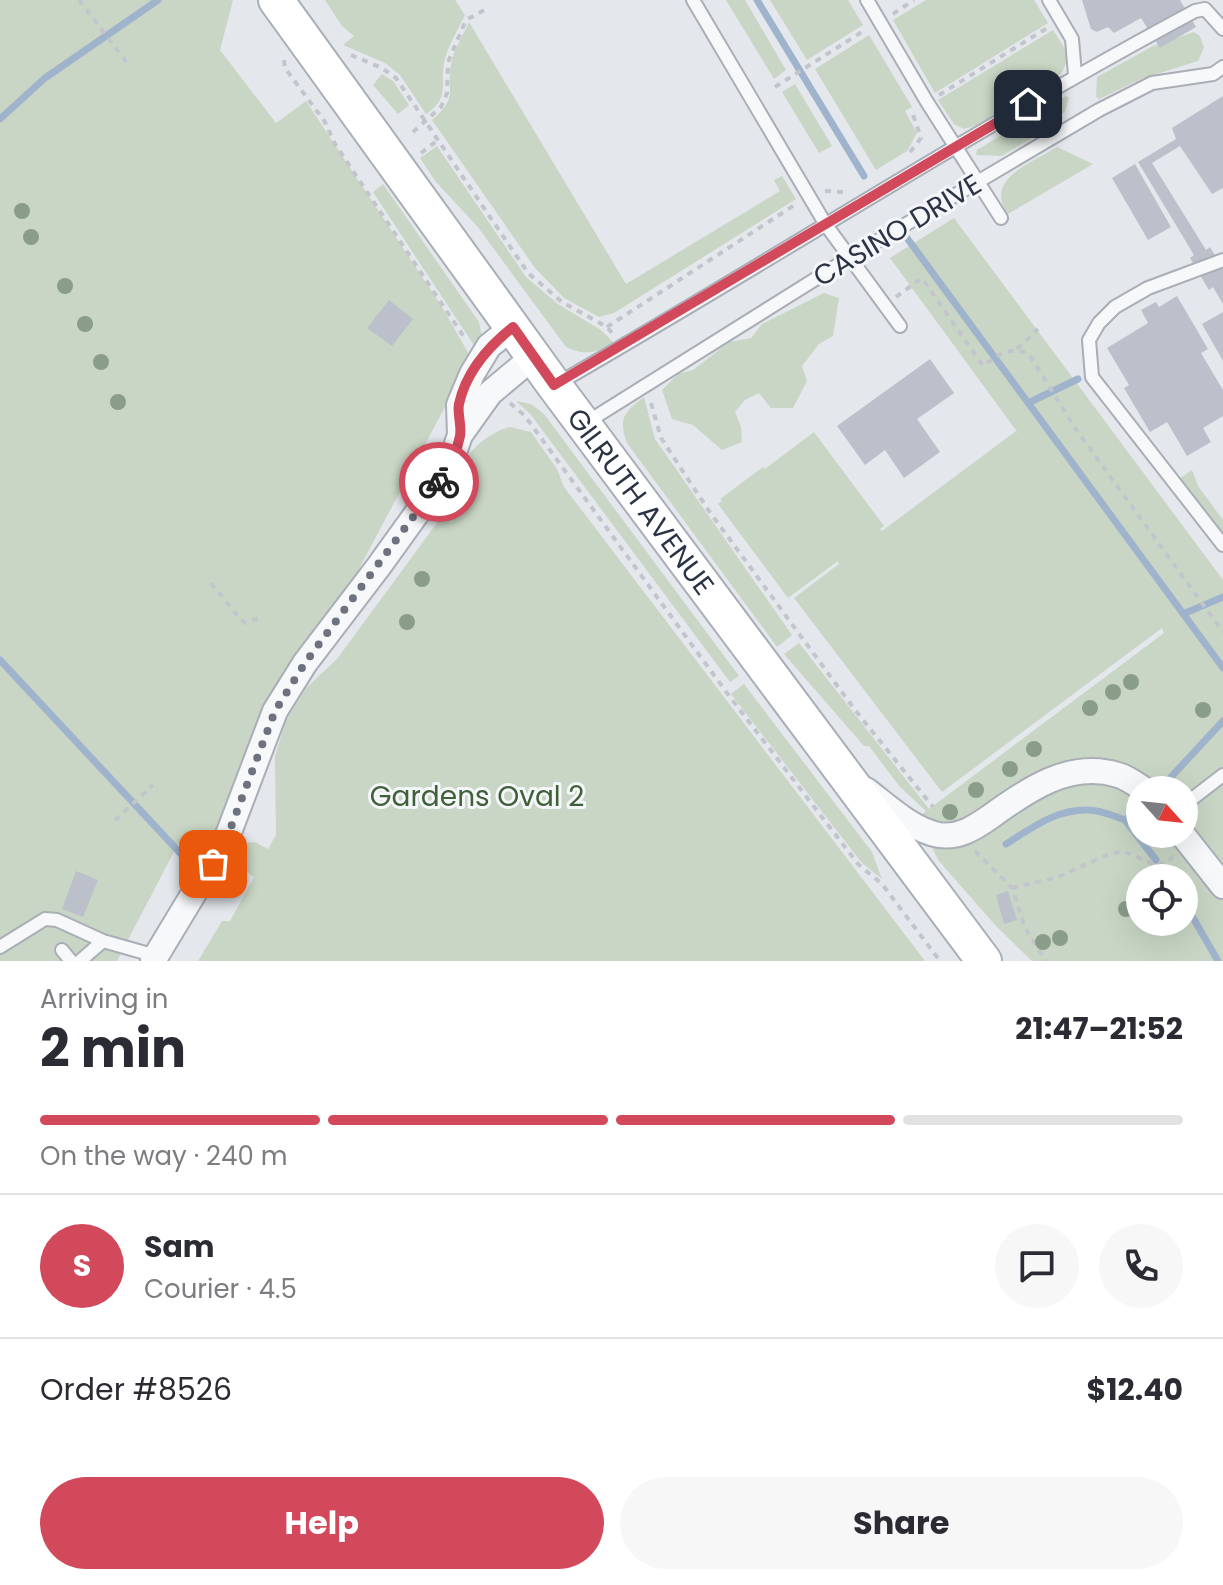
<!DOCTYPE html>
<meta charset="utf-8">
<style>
body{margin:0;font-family:Poppins,sans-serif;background:#f7f7f7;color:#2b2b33;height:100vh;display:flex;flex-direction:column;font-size:30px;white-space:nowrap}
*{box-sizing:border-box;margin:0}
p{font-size:26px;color:#7c7c81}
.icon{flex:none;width:44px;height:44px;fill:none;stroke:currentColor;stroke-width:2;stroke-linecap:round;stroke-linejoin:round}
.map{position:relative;height:961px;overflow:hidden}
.details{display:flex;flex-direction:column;background:#fff;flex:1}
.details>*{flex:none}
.needle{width:52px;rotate:117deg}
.buttons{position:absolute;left:1126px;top:776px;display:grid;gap:16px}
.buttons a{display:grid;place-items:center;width:72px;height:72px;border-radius:50%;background:#fff;box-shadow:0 8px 32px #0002;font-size:40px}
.pin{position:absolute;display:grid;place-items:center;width:68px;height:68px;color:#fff;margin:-34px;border-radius:16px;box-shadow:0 4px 12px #0006}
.courier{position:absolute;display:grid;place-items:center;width:80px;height:80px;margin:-40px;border:6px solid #d1495b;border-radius:50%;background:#fff;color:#222;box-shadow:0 2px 10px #0007}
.summary em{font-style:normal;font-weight:700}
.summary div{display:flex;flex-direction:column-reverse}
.summary{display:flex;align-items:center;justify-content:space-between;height:136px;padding:0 40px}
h1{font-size:52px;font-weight:700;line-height:60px}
.bar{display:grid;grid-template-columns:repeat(4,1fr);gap:12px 8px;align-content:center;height:96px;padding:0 40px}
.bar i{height:10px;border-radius:6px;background:#e1e1e2}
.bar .current{background:#d1495b}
.bar p{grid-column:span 4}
.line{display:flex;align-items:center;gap:20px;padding:0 40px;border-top:2px solid #e1e1e2}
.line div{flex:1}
.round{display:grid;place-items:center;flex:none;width:84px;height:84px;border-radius:42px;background:#f7f7f7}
.button{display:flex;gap:16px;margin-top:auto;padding:16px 40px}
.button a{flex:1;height:92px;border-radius:48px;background:#d1495b;color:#fff;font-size:32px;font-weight:700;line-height:92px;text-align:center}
.button a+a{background:#f7f7f7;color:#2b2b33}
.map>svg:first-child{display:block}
</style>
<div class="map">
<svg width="1223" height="961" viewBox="0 0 1223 961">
<rect width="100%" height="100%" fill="#e4e7ec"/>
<!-- green -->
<path fill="#c9d6c5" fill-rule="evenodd" d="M0,0H233L220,50L276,123L306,101L442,307L471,358L201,866L178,844L117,961H0Z
M325,0H455L465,15C458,30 447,47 444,63C440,86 450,98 426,114L400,75L385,63L343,45L354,36L342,26Z
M726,0H745L786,70L774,79Z
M770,0H848L863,25L807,60Z
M926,0H1034L1048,23L935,93L893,20Z
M469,22L626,284L780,191L774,180L782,176L796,199L614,313L599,317L564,298L535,268L432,120C459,97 446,92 451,64C454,50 463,35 469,22Z
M1053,30C1064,48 1073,54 1061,74L978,125L964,129L954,124L938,100Z
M1194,32L1200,36L1204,48L1198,61L1141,79L1099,99L1096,97L1097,77L1153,46Z
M869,35L912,107L905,111L917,133L907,151L876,170L815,69Z
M382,74L393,81L409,105L398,114L373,85Z
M795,84L832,146L819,153L782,92Z
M1066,96L1069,98L1065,111L1053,123L1035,136L1002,156L976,155L977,150Z
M437,146L526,277L558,304L601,330L614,343C595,353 586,356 566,347L477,226L436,182L420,158Z
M1057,147L1093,164L1008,214C983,179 1032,163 1057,147Z
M383,184L479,322L482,337L477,350L373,192Z
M954,218L1223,580V961H1032L996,926L938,860L918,818L926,811L900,787L869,746H864L784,654L799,643L929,809L1164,633L1162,628L942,792L794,598L839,564L838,561L788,598L718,504L722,501L720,499L763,467L765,469L814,432L884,526L880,529L882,531L1016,431L1034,455L890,258ZM1140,790H1184V834H1140ZM1140,878H1184V922H1140Z
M824,293L839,298L833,336L819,344L802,366L807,381L793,408H771L759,393L745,400L735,412L741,427L742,442L722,450L693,425L672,419L662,390L678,374L693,370L729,342L751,338L762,324Z
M644,397L655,439L792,635L777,647L627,443C618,418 624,412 644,397Z
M516,401L531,404L544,414L739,676L730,682L531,415Z
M510,427L531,432L557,469L564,487L925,961H198L222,921H230L254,877C241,869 239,856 246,843L255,842L268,849L276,835L275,756L286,720L307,687L337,659L453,501C449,469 480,434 510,427Z
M1192,470L1198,486L1223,520V541L1179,479Z
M744,684L872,852L882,879L861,862L731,694Z"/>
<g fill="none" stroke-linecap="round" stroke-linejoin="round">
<!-- stream -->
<path stroke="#9fb4cc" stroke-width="7" d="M757,0L864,176
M0,119L45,78L158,0
M907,238L1223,668
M1028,403L1078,379
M1183,614L1223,597
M0,660L195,869
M1159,790L1223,721
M1125,820L1156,860
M1006,844C1032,828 1056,809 1088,810C1100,810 1114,816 1125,820L1140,810
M1162,869L1168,878
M1184,902L1218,961"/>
</g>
<!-- building -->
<path fill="#bbc0ca" d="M1082,0H1180L1196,27L1160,48L1141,18L1114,33L1108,27L1097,32L1091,29Z
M1223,96V188L1212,194L1180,146L1152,163L1206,250L1210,247L1223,269V304L1213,287L1209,290L1190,258L1194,255L1138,162L1176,139L1172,128Z
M1135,164L1171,227L1148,240L1112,178Z
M1177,296L1208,349L1201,353L1223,390V416L1203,428L1211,442L1187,456L1167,422L1150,432L1124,388L1129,385L1107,348L1148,323L1141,310L1156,302L1159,307Z
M389,300L413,319L392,346L367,328Z
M1223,312V361L1202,324Z
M930,359L954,393L917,419L940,452L904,478L885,450L865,465L837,426Z
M76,871L98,880L83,917L62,909Z
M1008,891L1017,920L1004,924L996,895Z"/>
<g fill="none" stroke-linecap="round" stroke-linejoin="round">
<!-- lane casing -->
<g stroke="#a9aeb7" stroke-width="16">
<path id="lane" d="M693,0L826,225L900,326
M867,0L927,102L1001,218
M1049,0L1072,39L1075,75
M1223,260L1148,288L1115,307L1099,323L1089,340L1092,377L1223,545
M557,384C771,261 978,127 1195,11L1205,9L1223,29
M584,424L849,258L1099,110L1152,83L1213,74L1223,67
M1184,805L1223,775
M0,947L45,919L57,920L103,941L156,956
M62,950L71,961
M80,961L103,941"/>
</g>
<!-- street casing -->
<g stroke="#a9aeb7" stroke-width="28">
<path id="street" d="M460,435L459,405L472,374L489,346L513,327
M866,790C887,806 912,830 939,835C959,838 974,828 990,817C1027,790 1070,760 1118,775C1128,778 1137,785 1145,790
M1182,834L1223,886
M153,961L226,840L275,711L305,663L379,566L448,470L460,435L490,393L533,357"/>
</g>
<!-- secondary casing -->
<g stroke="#a9aeb7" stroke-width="38">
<g id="secondary">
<path id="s1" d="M276,0L554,385L984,961"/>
</g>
</g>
<!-- path -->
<path stroke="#c2c5cb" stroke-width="4" stroke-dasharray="6 6" stroke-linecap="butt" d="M79,0L128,64
M893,14L914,0
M351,55L382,68L396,78L528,273L562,302L607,327L612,333
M284,60L285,68L325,122L335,144L466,340
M775,87L865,30
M939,95L1047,28
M413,132L441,107L447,93L448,62L466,20L488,8
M910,152L921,138L912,112
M421,153L438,140
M825,191L844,192
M896,297L922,278L983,366C1000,354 1008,346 1029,354L1075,428L1223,632
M607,327L796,204
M1017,349L1038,329
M510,403L525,416L727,693L858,864L882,884L940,961
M651,403L661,438L709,511L855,710L933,807
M211,583L241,620L246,623L258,618
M1165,783H1184
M115,820L153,785
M975,851L1012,888L1025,928L1046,961
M1012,888L1058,877L1107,855L1123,851L1158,866L1173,857"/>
<!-- lane -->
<use href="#lane" stroke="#f7f8fa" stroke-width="12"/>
<!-- street -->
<use href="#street" stroke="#f7f8fa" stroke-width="24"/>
<!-- secondary -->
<use href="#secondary" stroke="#fff" stroke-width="34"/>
</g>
<!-- trees -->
<g fill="#899d89">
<circle cx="22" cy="211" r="8"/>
<circle cx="31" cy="237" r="8"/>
<circle cx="65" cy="286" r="8"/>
<circle cx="85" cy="324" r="8"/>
<circle cx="101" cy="362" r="8"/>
<circle cx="118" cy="402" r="8"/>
<circle cx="422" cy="579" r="8"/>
<circle cx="407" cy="622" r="8"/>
<circle cx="1131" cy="682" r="8"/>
<circle cx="1113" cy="692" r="8"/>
<circle cx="1090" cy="708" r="8"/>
<circle cx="1203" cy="710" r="8"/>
<circle cx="1034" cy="749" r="8"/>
<circle cx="1010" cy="769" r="8"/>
<circle cx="976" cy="790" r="8"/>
<circle cx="950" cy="812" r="8"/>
<circle cx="1126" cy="909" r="8"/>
<circle cx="1060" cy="938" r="8"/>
<circle cx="1043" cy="942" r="8"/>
</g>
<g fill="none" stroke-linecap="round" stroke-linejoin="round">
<!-- done -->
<path stroke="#6c737f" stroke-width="8" stroke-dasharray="0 14.4" d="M213,864L226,840L275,711L305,663L439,482"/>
<!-- route -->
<path stroke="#d1495b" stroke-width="10" d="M439,482C448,469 457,452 460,436C462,425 457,414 459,404C466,372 489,346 513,327L554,385L1028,104"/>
</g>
<g text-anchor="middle" stroke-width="6" stroke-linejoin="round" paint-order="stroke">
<!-- street labels -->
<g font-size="28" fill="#2b3445" stroke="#f4f6f9">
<text transform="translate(897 230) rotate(-31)" y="10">CASINO DRIVE</text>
<text dy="10" stroke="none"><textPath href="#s1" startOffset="620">GILRUTH AVENUE</textPath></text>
</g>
<!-- park labels -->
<g font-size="28" fill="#3f6138" stroke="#f4f6f9">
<text x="477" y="806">Gardens Oval 2</text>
</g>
</g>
</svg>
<div class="buttons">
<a><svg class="needle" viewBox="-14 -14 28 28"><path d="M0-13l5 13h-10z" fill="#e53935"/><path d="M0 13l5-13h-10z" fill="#7c7c81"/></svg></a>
<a><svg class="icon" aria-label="locate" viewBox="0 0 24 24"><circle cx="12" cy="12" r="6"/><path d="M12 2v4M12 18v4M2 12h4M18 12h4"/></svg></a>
</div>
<div class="pin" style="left:213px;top:864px;background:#ea580c"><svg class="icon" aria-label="bag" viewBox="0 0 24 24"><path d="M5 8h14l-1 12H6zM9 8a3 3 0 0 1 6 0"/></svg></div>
<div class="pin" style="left:1028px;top:104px;background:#1f2937"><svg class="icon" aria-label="home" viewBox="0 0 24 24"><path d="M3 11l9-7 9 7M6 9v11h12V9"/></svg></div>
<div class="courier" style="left:439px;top:482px"><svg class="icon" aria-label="bike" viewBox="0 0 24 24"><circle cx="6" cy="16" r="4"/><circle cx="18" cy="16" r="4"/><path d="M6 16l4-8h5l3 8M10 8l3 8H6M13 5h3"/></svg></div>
</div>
<section class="details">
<div class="summary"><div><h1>2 min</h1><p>Arriving in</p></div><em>21:47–21:52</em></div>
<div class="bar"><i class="current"></i><i class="current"></i><i class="current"></i><i></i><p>On the way · 240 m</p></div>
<div class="line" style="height:144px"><b class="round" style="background:#d1495b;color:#fff">S</b><div><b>Sam</b><p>Courier · 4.5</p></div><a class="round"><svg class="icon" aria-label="chat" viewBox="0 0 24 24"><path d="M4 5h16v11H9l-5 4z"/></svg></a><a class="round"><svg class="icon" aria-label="phone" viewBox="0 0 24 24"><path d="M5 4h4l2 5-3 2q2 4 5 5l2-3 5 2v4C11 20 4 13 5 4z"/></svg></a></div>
<div class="line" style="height:104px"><div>Order #8526</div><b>$12.40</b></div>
<div class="button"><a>Help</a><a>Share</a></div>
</section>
